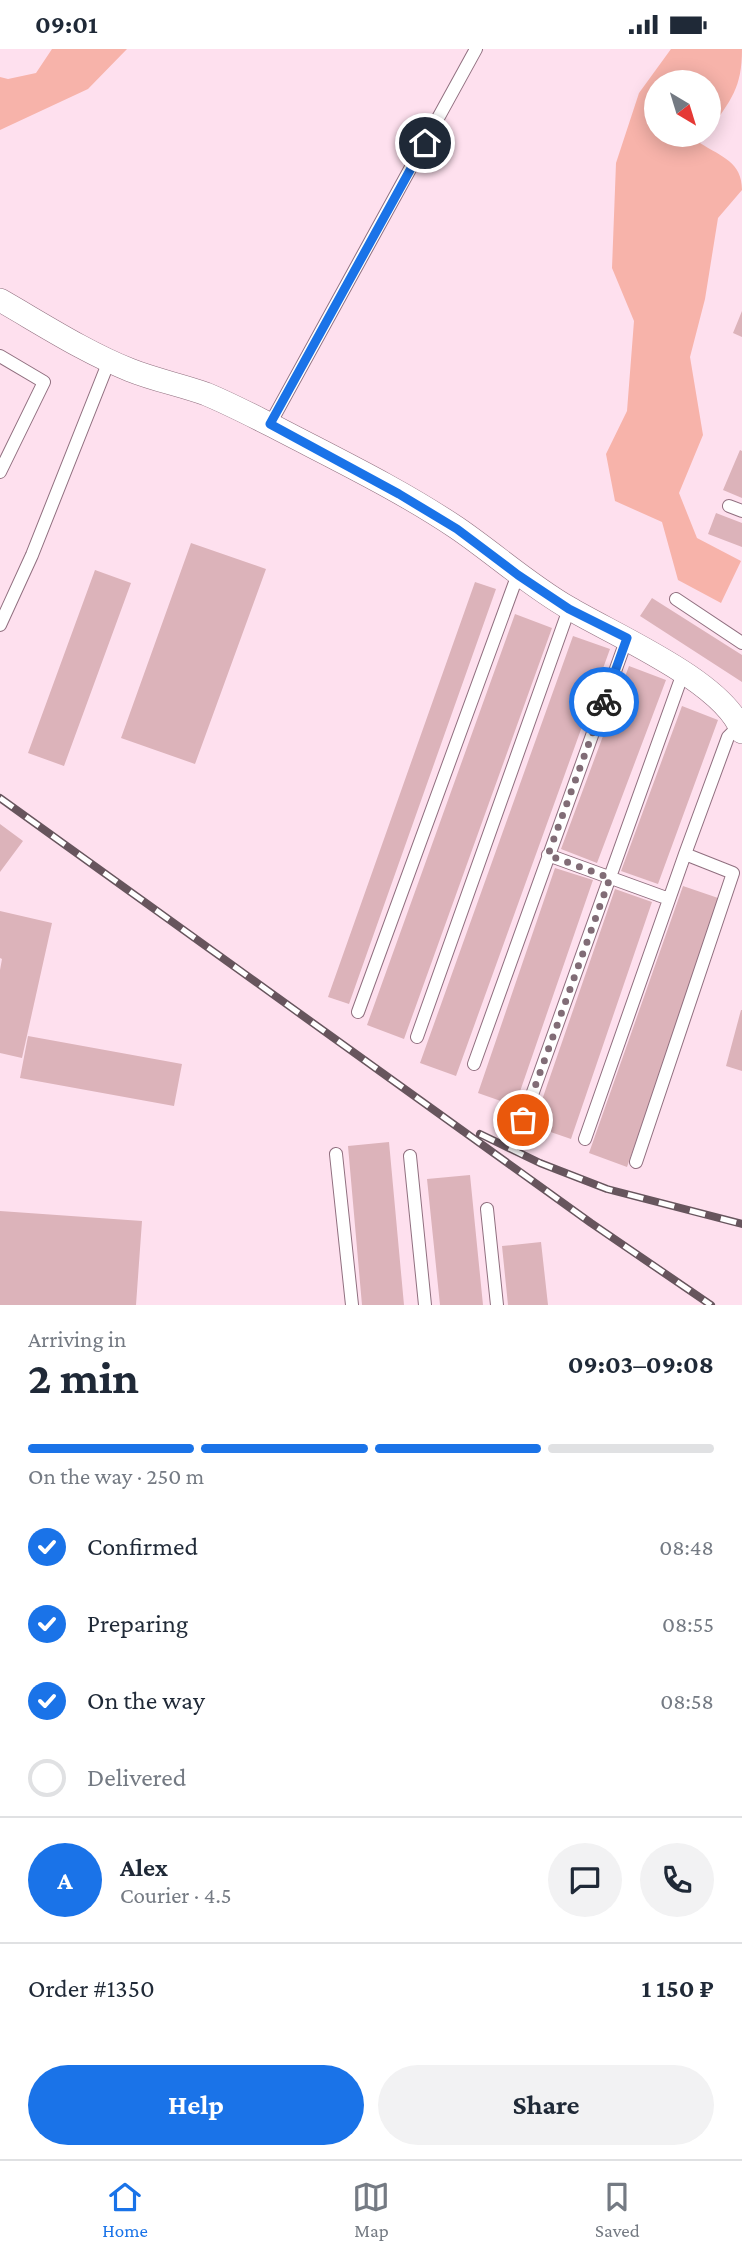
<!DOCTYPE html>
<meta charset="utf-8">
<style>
body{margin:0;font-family:"Crimson Pro",serif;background:#f2f2f3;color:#1f2937;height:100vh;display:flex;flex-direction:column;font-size:26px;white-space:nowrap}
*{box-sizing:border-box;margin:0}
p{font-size:23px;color:#747a83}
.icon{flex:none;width:38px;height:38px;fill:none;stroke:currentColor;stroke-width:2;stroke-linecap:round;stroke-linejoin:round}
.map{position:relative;height:1256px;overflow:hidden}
.panel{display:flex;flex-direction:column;background:#fff;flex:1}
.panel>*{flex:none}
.needle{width:46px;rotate:142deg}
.fabs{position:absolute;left:644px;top:21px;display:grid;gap:14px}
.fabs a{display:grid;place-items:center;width:77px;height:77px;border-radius:50%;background:#fff;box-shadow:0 4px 18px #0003;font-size:35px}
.pin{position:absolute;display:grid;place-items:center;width:60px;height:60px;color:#fff;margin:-30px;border:4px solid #fff;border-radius:50%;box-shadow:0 2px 7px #0007}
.courier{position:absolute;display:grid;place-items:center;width:70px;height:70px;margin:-35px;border:5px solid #1a73e8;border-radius:50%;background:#fff;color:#222;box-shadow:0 2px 9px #0007}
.overview em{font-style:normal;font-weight:700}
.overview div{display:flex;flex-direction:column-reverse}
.overview{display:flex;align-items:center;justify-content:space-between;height:119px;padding:0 28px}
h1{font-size:46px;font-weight:700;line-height:52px}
.bar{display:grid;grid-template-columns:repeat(4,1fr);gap:10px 7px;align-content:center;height:84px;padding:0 28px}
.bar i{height:9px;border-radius:5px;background:#e0e1e3}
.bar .active{background:#1a73e8}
.bar p{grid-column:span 4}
.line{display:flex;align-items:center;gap:18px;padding:0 28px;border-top:2px solid #e0e1e3}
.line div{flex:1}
.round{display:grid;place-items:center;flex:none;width:74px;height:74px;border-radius:37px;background:#f2f2f3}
ol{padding:0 28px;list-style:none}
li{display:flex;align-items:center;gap:21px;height:77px}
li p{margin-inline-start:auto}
li .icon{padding:7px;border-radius:50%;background:#1a73e8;color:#fff;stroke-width:4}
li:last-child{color:#747a83}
li i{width:38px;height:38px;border:4px solid #e0e1e3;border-radius:50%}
.action{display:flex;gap:14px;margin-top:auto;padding:14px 28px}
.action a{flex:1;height:80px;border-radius:42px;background:#1a73e8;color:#fff;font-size:28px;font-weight:700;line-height:80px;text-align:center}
.action a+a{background:#f2f2f3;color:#1f2937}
.status{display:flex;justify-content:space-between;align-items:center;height:49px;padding:0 35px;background:#fff;direction:ltr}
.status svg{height:19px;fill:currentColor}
.tabs{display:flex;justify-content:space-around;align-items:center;height:98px;border-top:2px solid #e0e1e3;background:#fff;font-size:19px;color:#747a83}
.tabs a{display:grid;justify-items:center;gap:4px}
.tabs .active{color:#1a73e8}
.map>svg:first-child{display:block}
</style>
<div class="status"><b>09:01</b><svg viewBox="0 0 49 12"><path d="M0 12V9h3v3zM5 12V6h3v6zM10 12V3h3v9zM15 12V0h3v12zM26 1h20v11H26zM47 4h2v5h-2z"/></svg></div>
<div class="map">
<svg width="742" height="1256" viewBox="0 0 742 1256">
<rect width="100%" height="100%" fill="#fee0ee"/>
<!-- green -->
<path fill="#f7b3aa" d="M52,0H127L88,40L0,81V28L8,30L36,24Z
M671,0H742C742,39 731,51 709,82V33H656V86H706L700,94C722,108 742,113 742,141L718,169L705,250L690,308L703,386L679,444L697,489L741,512L721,554L678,531L662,473L615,452L606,405L627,362L634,272L612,219L616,114L639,44Z"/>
<!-- building -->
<path fill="#dcb3ba" d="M742,262V288L733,284Z
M740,401L742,402V449L723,441Z
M716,464L742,474V498L708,485Z
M191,494L266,520L195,715L121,689Z
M95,521L131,534L64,717L28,704Z
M475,533L496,540L349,955L328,948Z
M652,549L742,606V633L640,567Z
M515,565L552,579L404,990L367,976Z
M573,587L610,600L456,1027L420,1014Z
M629,617L666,631L597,814L561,800Z
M682,657L718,671L658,835L621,822Z
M0,775L23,792L0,823Z
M555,819L593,831L515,1057L478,1044Z
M683,837L721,850L627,1118L589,1104Z
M615,840L652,853L571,1090L533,1077Z
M0,862L52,874L22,1009L0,1004V921L2,910L0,909Z
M741,961H742V1022L726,1017Z
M28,987L182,1015L174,1057L20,1029Z
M389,1093L404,1256H362L348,1097Z
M470,1126L483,1256H440L427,1130Z
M0,1162L142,1172L136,1256H0Z
M541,1193L548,1256H508L502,1197Z"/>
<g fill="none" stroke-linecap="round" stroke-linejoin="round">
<!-- service casing -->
<g stroke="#906f7f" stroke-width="14">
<path id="service" d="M0,307L44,333L0,423
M270,375L476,0
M729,457L742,462
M676,550L742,594
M0,576L32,506L109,312
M548,806L669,850
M358,963L518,525
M417,988L569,560
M474,1015L627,589
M523,1071L683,624
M585,1090L685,805L728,688L740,676
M336,1105L352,1256
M410,1107L425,1256
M636,1113L733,824L685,805
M487,1160L497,1256"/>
</g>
<!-- minor casing -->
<g stroke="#906f7f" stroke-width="24">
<path id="minor" d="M0,251C42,275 85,303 130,321C155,331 181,336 206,345C228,354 251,366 273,377C334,409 399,440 457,479C495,505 529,536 569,559C614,586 725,633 742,683"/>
</g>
<!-- service -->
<use href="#service" stroke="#fff" stroke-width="12"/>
<!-- minor -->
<use href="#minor" stroke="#fff" stroke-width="23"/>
<!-- rail casing -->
<g stroke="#67555d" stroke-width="8">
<path id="rail" d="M0,749L591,1174L711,1256
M480,1085L540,1114L607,1140L742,1175"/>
</g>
<!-- rail -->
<use href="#rail" stroke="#fff" stroke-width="5" stroke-dasharray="16" stroke-linecap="butt"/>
</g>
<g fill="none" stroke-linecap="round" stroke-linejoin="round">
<!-- done -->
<path stroke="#816c76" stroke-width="7" stroke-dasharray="0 12.6" d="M523,1071L610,829L548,806L604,653"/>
<!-- route -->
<path stroke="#1a73e8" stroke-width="9" d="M425,94L270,375L399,445L457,480L518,526L569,560L627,589L604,653"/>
</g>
</svg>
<div class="fabs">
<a><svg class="needle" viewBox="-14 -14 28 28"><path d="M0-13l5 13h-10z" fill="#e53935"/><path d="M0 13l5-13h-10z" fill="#747a83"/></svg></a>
</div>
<div class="pin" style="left:523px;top:1071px;background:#ea580c"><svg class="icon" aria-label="bag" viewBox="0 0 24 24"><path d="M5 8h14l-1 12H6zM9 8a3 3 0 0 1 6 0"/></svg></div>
<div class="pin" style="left:425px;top:94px;background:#1f2937"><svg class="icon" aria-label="home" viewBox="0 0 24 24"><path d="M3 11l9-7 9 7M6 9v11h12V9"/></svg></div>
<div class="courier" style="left:604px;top:653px"><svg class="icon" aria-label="bike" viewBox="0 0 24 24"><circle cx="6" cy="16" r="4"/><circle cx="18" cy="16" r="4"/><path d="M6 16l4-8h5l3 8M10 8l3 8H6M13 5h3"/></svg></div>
</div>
<section class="panel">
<div class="overview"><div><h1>2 min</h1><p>Arriving in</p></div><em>09:03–09:08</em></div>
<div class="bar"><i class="active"></i><i class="active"></i><i class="active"></i><i></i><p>On the way · 250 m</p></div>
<ol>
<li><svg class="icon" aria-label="check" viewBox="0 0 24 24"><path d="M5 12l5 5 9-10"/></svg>Confirmed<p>08:48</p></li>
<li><svg class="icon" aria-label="check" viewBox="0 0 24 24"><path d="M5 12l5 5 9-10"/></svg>Preparing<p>08:55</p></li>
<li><svg class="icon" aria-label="check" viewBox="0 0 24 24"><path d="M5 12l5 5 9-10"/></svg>On the way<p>08:58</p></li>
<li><i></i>Delivered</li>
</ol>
<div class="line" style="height:126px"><b class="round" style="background:#1a73e8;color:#fff">A</b><div><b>Alex</b><p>Courier · 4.5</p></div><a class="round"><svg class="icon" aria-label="chat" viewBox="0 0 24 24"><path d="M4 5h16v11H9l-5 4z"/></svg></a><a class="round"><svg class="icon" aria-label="phone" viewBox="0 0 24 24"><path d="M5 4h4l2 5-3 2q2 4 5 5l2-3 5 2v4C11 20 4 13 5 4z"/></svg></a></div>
<div class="line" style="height:91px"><div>Order #1350</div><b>1 150 ₽</b></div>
<div class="action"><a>Help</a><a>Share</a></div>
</section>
<nav class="tabs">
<a class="active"><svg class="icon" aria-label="home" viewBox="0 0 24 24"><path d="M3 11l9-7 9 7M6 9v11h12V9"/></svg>Home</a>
<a><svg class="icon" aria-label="map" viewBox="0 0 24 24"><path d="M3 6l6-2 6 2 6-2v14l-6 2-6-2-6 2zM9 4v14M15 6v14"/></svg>Map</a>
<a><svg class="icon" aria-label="saved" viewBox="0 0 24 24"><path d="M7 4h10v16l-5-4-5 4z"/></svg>Saved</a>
</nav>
